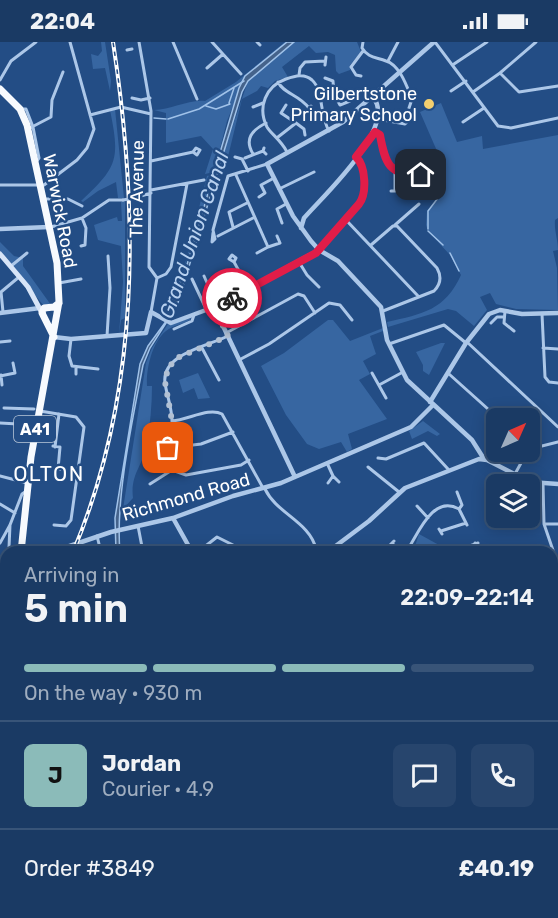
<!DOCTYPE html>
<meta charset="utf-8">
<style>
body{margin:0;font-family:Rubik,sans-serif;background:#27456d;color:#f1f3f6;height:100vh;display:flex;flex-direction:column;font-size:22px;white-space:nowrap}
*{box-sizing:border-box;margin:0}
p{font-size:20px;color:#9fadbf}
.icon{flex:none;width:33px;height:33px;fill:none;stroke:currentColor;stroke-width:2;stroke-linecap:round;stroke-linejoin:round}
.map{position:relative;flex:1;overflow:hidden}
.panel{position:absolute;left:0px;top:504px;width:558px;height:372px;display:flex;flex-direction:column;background:#1a3a64;border-radius:18px 18px 0 0;box-shadow:0 3px 15px #0003,0 0 0 2px #385478}
.panel>*{flex:none}
.needle{width:39px;rotate:45deg}
.tools{position:absolute;left:486px;top:366px;display:grid;gap:12px}
.tools a{display:grid;place-items:center;width:54px;height:54px;border-radius:9px;background:#1a3a64;box-shadow:0 3px 15px #0003,0 0 0 2px #385478;font-size:30px}
.pin{position:absolute;display:grid;place-items:center;width:51px;height:51px;color:#fff;margin:-26px;border-radius:12px;box-shadow:0 3px 9px #0006}
.courier{position:absolute;display:grid;place-items:center;width:60px;height:60px;margin:-30px;border:4px solid #e11d48;border-radius:50%;background:#fff;color:#222;box-shadow:0 2px 8px #0007}
.summary em{font-style:normal;font-weight:600}
.summary div{display:flex;flex-direction:column-reverse}
.summary{display:flex;align-items:center;justify-content:space-between;height:102px;padding:0 24px}
h1{font-size:39px;font-weight:600;line-height:45px}
.bar{display:grid;grid-template-columns:repeat(4,1fr);gap:9px 6px;align-content:center;height:72px;padding:0 24px}
.bar i{height:8px;border-radius:4px;background:#385478}
.bar .on{background:#8bbbb9}
.bar p{grid-column:span 4}
.line{display:flex;align-items:center;gap:15px;padding:0 24px;border-top:2px solid #385478}
.line div{flex:1}
.round{display:grid;place-items:center;flex:none;width:63px;height:63px;border-radius:9px;background:#27456d}
.status{display:flex;justify-content:space-between;align-items:center;height:42px;padding:0 30px;background:#1a3a64;direction:ltr}
.status svg{height:16px;fill:currentColor}
.map>svg:first-child{display:block}
</style>
<div class="status"><b>22:04</b><svg viewBox="0 0 49 12"><path d="M0 12V9h3v3zM5 12V6h3v6zM10 12V3h3v9zM15 12V0h3v12zM26 1h20v11H26zM47 4h2v5h-2z"/></svg></div>
<div class="map">
<svg width="558" height="876" viewBox="0 0 558 876">
<rect width="100%" height="100%" fill="#234d85"/>
<!-- green -->
<path fill="#3766a1" d="M101,0H105L111,39L110,49L105,26L93,27L91,12L98,14L102,9Z
M285,0H287L245,34L227,79L214,130L205,132L213,107L201,94L166,101V71L154,68C171,68 189,57 205,59L236,40Z
M294,0H357L361,10L350,23V28L339,32L336,29L335,13L328,10L316,11L309,4L282,25L288,35L275,39L268,46L261,44L257,49L242,57L224,131L217,130L248,39Z
M441,61L457,100L482,94L483,107L558,93V176L555,178C554,189 558,197 558,208L553,209L557,226L558,268L516,267L496,262L490,251L480,255L487,268L474,284L456,269L448,267L388,285L387,280C423,272 445,268 461,233L450,213L428,189L426,183L427,169L438,157L442,141L435,111L437,109L420,70Z
M115,67L124,156H118L116,140L98,149L83,160L81,159C118,125 120,117 110,68Z
M212,132L213,133L175,256L172,255L185,222L207,134Z
M125,159V276L121,278L119,292L123,240L121,204L98,198L94,183L117,175L118,179H122L121,160Z
M0,200L14,214L23,216V224L51,263L44,264L0,211Z
M192,276C186,282 173,283 166,289C152,300 146,327 147,344H152C152,363 150,383 147,402C143,424 130,432 133,456L123,467L146,321L152,306L168,282Z
M328,278H333L350,299L383,286V289L370,294L376,312L363,319L370,332L359,338L387,377L348,392L352,407L347,410L341,400L319,407L307,402L286,373L261,324L284,311Z
M441,301H445L429,333L423,329V323L416,310Z
M198,331L210,356L198,357L194,346L183,351L179,338Z
M423,379L440,392L437,394L428,389L412,397L409,389Z
M419,492L439,503L438,508L424,510L415,504Z"/>
<!-- water -->
<path fill="#45638b" stroke="#a0c2e9" stroke-width="1.5" d="M287,0H294L248,39L242,50L177,264L150,306L143,323C133,376 115,457 120,510H116L115,476L140,322L148,304L167,278L165,276L186,226L239,46L245,34Z"/>
<g fill="none" stroke-linecap="round" stroke-linejoin="round">
<!-- stream -->
<path stroke="#a0c2e9" stroke-width="1.5" d="M229,61L234,46
M206,64L216,67L230,62
M154,76L166,77
M168,77L199,67L244,39
M428,187V169L441,152
M428,189L443,203
M450,211L459,229"/>
<!-- minor -->
<path stroke="#acc7e8" stroke-width="3" d="M139,0L151,69L149,225L157,236
M173,0L197,57
M212,0L241,32
M257,0L260,3
M363,0L362,6C368,16 376,15 386,19C400,23 407,45 412,57L409,66
M435,0L498,84L511,86L558,76
M127,8L132,7
M388,19L398,0
M454,22L487,0
M325,23L326,15
M207,26L223,12
M500,31L519,50L558,44
M299,33L300,26L305,20L325,19
M361,34L356,33L351,25L363,9
M0,38L11,19L36,0
M278,40C284,52 298,52 309,66L311,64
M451,49L466,39
M473,50L500,31L536,0
M334,52L340,63L350,59
M321,55L334,52L333,39L325,36
M132,56L141,58L150,56
M253,65L263,61
M21,67H26L33,85L39,116L36,120
M360,67L376,73
M90,73L121,65L151,72
M378,77L405,82L408,79
M463,80L484,66
M296,81L304,87L305,93
M28,87L51,75L52,58L63,30
M374,90C391,99 373,140 423,133L427,128L426,115H422
M278,95L296,81L281,71L286,63
M264,106L263,109L266,112
M287,110C281,98 271,92 267,85C257,65 266,44 286,37C295,34 304,31 312,38C324,49 319,72 329,89
M253,112C244,97 252,88 266,81
M235,115L242,117L248,129
M245,116L263,109
M151,119L193,110L196,106L200,108L197,113L193,110
M236,133L268,205L280,201L277,194
M0,143H44L77,118L87,106L94,87L70,0
M279,147L314,130
M151,148L204,138
M391,149H395V129
M259,155L265,151L261,143L274,136
M134,156L151,151
M45,157H68L82,164
M346,178L419,255
M282,181L277,167L286,162
M395,183L419,162
M51,185L82,176L109,158H123
M233,185L229,170L247,161
M213,191L212,200L215,197L213,188L228,134L267,122
M218,194L253,176
M371,203L393,184H397L437,226C442,235 441,242 434,249L383,269
M81,204L85,203L86,186L82,176
M319,208L363,157L362,122L356,115
M257,211L268,205
M234,220L236,216L232,213L229,217L234,220L249,247
M299,220L307,233L319,245
M11,224L27,211
M204,234L217,263
M157,236L166,232L171,225L187,142
M192,237L207,269
M59,241L81,237
M505,269L504,281L514,289
M3,270L1,250L19,235
M151,270L157,236
M542,272L545,335L549,340L558,341
M491,281L497,275H504
M174,287L192,279L194,273
M226,291L298,252L304,254L315,271
M107,294L110,246L108,214
M228,294C208,304 161,312 165,341C167,355 173,368 172,383C171,398 163,414 172,428L186,433L241,423L249,418
M71,297L69,314L72,324L98,327
M0,300L10,299
M467,300L558,385
M389,302L444,283L466,301
M202,306L219,338
M543,306L558,307
M239,318L269,302L329,261L340,263L352,278
M76,326V332
M372,331L386,356
M449,332L498,376
M1,333L2,343
M0,334L15,331L13,321
M379,343L403,330
M4,366L34,367
M40,369L76,375L84,385L71,478L66,484L54,483
M172,379C188,378 209,365 222,372L263,446
M0,381L36,383
M53,404L60,405L58,427L65,428
M55,405L59,372
M168,406L201,402L233,390
M530,407L558,400
M378,416L386,417L424,401L448,427
M327,421L333,434L339,440
M368,425L399,450
M515,432L527,410
M0,434L27,441
M328,441L333,434
M150,442L172,428
M543,442L544,482L558,523L552,564
M265,447C277,472 310,480 316,507
M457,450L462,463L459,467
M0,462L15,471
M417,464L428,476
M544,482H558
M138,484L143,510
M439,487L442,492
M441,489L466,481
M97,494L101,510
M0,501L10,483L22,452L25,450
M475,501L476,508
M393,502L401,510
M390,503L394,499
M410,504L422,510
M9,505L10,483
M198,510L217,495L239,506
M406,510C418,493 432,452 459,467L467,483
M453,510L478,501
M0,529L6,536
M552,572H558
M6,596V600
M0,634L3,633L6,621
M552,636L558,637
M552,699L558,700
M552,714L558,709
M0,718L6,719
M552,747L558,761
M0,830L6,819
M0,843L6,845
M552,864L558,863
M162,870L163,876
M243,870L247,876
M285,870L290,876
M318,870L331,876
M499,870L500,876
M478,874L494,870
M68,876L70,870
M114,876L120,870
M278,876L283,870
M380,876L382,870
M410,876L412,870
M534,876L535,870"/>
<!-- tertiary -->
<path stroke="#acc7e8" stroke-width="4.5" d="M434,0L343,80L267,122L293,174L311,199L319,208L338,219L381,265L387,298L407,338L472,398L484,417
M301,186L304,176C323,154 398,85 373,55
M0,187L49,185
M214,265L295,435
M0,271L40,266
M54,295L71,297L146,291L151,270L171,281L214,265L319,208
M430,360L466,301L489,272L500,268L522,272L558,271
M173,476L192,510
M52,510L111,490L173,476L233,454L281,441L411,385L433,363
M308,510L333,506L369,479L405,446L479,417L487,418L530,440L558,442
M0,516L6,517
M0,553L6,552
M552,827L558,826"/>
<!-- secondary -->
<path stroke="#d7e4f7" stroke-width="5" d="M0,212L28,245L42,271
M552,710L558,705
M416,876L419,870"/>
<!-- trunk -->
<path stroke="#f7fafe" stroke-width="7" d="M0,47L20,67L27,83L57,221L59,260L31,415L21,510
M54,295L42,271L44,266L54,265L59,261
M0,707L6,670"/>
<!-- rail casing -->
<g stroke="#fff" stroke-width="4">
<path id="rail" d="M73,510C141,349 139,170 113,0
M0,673L6,663"/>
</g>
<!-- rail -->
<use href="#rail" stroke="#234d85" stroke-width="1.5" stroke-dasharray="4.5" stroke-linecap="butt"/>
<!-- minor-bridge -->
<path stroke="#acc7e8" stroke-width="3" d="M123,158L134,156"/>
</g>
<g fill="none" stroke-linecap="round" stroke-linejoin="round">
<!-- done -->
<path stroke="#b2c1d4" stroke-width="6" stroke-dasharray="0 10.8" d="M168,406L172,379L165,340L168,326L177,316L228,294L214,265L232,256"/>
<!-- route -->
<path stroke="#e11d48" stroke-width="8" d="M232,256L316,211L359,162C367,152 366,124 356,115L375,90L380,93C385,121 389,134 421,133"/>
</g>
<!-- markers -->
<circle fill="#f3cf6f" stroke="#234d85" stroke-width="2" cx="429" cy="62" r="6"/>
<g text-anchor="middle" stroke-width="5" stroke-linejoin="round" paint-order="stroke">
<!-- shield labels -->
<rect fill="#234d85" stroke="#bdcada" stroke-width="1.5" x="14" y="374" width="42" height="26" rx="4.5"/>
<g font-size="16" font-weight="bold" fill="#fff">
<text x="35" y="393">A41</text>
</g>
<!-- poi labels -->
<g font-size="18" fill="#fff" stroke="#234d85" text-anchor="end">
<text x="417" y="58">Gilbertstone<tspan x="417" dy="21">Primary School</tspan></text>
</g>
<!-- street labels -->
<g font-size="18" fill="#fff" stroke="#234d85">
<text transform="translate(137 147) rotate(-89)" y="6">The Avenue</text>
<text transform="translate(60 169) rotate(79)" y="6">Warwick Road</text>
<text transform="translate(186 455) rotate(-16)" y="6">Richmond Road</text>
</g>
<!-- water labels -->
<g font-size="20" font-style="italic" fill="#b8d1f0" stroke="#234d85">
<text transform="translate(194 193) rotate(-71)" y="7">Grand Union Canal</text>
</g>
<!-- quarter labels -->
<g font-size="21" letter-spacing="1.5" fill="#fff" stroke="#234d85">
<text x="49" y="439">OLTON</text>
</g>
</g>
</svg>
<div class="tools">
<a><svg class="needle" viewBox="-14 -14 28 28"><path d="M0-13l5 13h-10z" fill="#e53935"/><path d="M0 13l5-13h-10z" fill="#9fadbf"/></svg></a>
<a><svg class="icon" aria-label="layers" viewBox="0 0 24 24"><path d="M12 4l9 5-9 5-9-5zM3 14l9 5 9-5"/></svg></a>
</div>
<div class="pin" style="left:168px;top:406px;background:#ea580c"><svg class="icon" aria-label="bag" viewBox="0 0 24 24"><path d="M5 8h14l-1 12H6zM9 8a3 3 0 0 1 6 0"/></svg></div>
<div class="pin" style="left:421px;top:133px;background:#1f2937"><svg class="icon" aria-label="home" viewBox="0 0 24 24"><path d="M3 11l9-7 9 7M6 9v11h12V9"/></svg></div>
<div class="courier" style="left:232px;top:256px"><svg class="icon" aria-label="bike" viewBox="0 0 24 24"><circle cx="6" cy="16" r="4"/><circle cx="18" cy="16" r="4"/><path d="M6 16l4-8h5l3 8M10 8l3 8H6M13 5h3"/></svg></div>
<section class="panel">
<div class="summary"><div><h1>5 min</h1><p>Arriving in</p></div><em>22:09–22:14</em></div>
<div class="bar"><i class="on"></i><i class="on"></i><i class="on"></i><i></i><p>On the way · 930 m</p></div>
<div class="line" style="height:108px"><b class="round" style="background:#8bbbb9;color:#111">J</b><div><b>Jordan</b><p>Courier · 4.9</p></div><a class="round"><svg class="icon" aria-label="chat" viewBox="0 0 24 24"><path d="M4 5h16v11H9l-5 4z"/></svg></a><a class="round"><svg class="icon" aria-label="phone" viewBox="0 0 24 24"><path d="M5 4h4l2 5-3 2q2 4 5 5l2-3 5 2v4C11 20 4 13 5 4z"/></svg></a></div>
<div class="line" style="height:78px"><div>Order #3849</div><b>£40.19</b></div>
</section>
</div>
